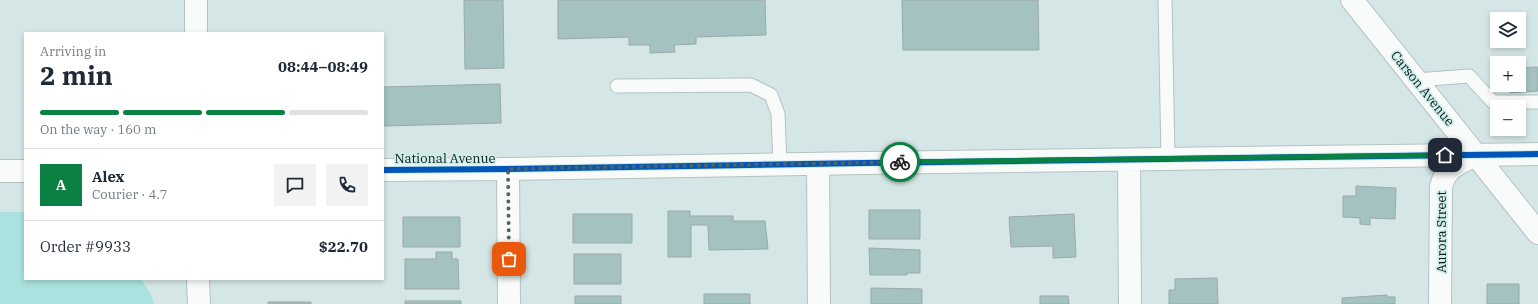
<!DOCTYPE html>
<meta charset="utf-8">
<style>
body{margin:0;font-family:"IBM Plex Serif",serif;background:#f2f2f3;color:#1f2937;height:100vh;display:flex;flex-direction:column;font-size:15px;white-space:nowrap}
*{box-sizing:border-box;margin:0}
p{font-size:13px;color:#747a83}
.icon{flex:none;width:22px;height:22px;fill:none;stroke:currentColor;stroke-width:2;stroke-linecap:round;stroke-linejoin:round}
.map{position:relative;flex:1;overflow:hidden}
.side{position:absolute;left:24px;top:32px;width:360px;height:248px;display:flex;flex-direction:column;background:#fff;border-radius:0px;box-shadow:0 2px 6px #0003}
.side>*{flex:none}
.tools{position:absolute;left:1490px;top:12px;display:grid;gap:8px}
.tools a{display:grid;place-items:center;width:36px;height:36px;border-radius:0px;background:#fff;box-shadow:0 2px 6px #0003;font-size:20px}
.pin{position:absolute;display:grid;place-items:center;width:34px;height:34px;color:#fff;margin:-17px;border-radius:8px;box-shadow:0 2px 6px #0006}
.courier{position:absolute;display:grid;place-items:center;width:40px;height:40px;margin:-20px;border:3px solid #0b8043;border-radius:50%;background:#fff;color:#222;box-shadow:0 1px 5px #0007}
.head em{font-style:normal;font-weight:700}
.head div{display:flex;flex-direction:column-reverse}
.head{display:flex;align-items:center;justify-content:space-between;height:68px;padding:0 16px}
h1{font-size:26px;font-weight:700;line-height:30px}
.bar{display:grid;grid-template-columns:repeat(4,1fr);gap:6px 4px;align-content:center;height:48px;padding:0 16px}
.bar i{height:5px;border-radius:3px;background:#e0e1e3}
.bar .selected{background:#0b8043}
.bar p{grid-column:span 4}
.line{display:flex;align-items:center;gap:10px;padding:0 16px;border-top:1px solid #e0e1e3}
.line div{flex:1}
.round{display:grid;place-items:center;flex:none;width:42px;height:42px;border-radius:0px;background:#f2f2f3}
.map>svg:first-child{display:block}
</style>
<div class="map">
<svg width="1538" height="304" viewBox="0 0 1538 304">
<rect width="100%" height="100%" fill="#d4e6e5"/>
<!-- pitch -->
<path fill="#a9e2de" d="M0,212H25V279H141L151,294L154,304H0Z"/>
<!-- building -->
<path fill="#a4c2c1" stroke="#9ba9a8" d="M464,0H503L504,68L465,69Z
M558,0H765L766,35L696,37V44L674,45L675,52L650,53V45H629V37L558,39Z
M902,0H1038L1039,50H903Z
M1538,67V91L1510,93L1509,85H1519V68Z
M500,84L501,123L383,126V87Z
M1356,186L1396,188L1395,219L1370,218V225L1360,224V218L1343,217V196H1356Z
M869,210H920V239H869Z
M668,211H690V216H733V221H765L768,249L709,250L708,225H691V257H668Z
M573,214H632V243H573Z
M1074,214L1076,257L1053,258V246L1011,247L1009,217Z
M403,217H460V247H403Z
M869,248L920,250V273H907V275H870Z
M436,252H452V259H458L459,289H405V259H436Z
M574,254H621V284H574Z
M1217,278L1218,304H1169V290H1175V279Z
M1487,284H1519V304H1487Z
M871,288L922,289V304H871Z
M704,294H750V304H704Z
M1387,295V297H1395V304H1342V298Z
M575,296H621V304H575Z
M1040,296H1068L1069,304H1040Z
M405,301H461V304H405Z
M268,302H311V304H268Z"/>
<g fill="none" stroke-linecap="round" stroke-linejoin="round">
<!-- service casing -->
<g stroke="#b4c2c1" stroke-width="15">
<path id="service" d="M1165,0L1168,159
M1416,80L1469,76L1493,102H1538
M617,86L751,85L771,95L778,114L780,164"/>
</g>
<!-- minor casing -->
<g stroke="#b4c2c1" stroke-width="24">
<path id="minor" d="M196,0V33
M1129,160L1130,304
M818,164L819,304
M508,169L509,304
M383,170L508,169L864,163L1538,154
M0,171H25
M198,279L199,304
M1440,304L1441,187C1445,168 1459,163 1475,155"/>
</g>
<!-- secondary casing -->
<g stroke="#b4c2c1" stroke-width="24">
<path id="secondary" d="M1352,0L1538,233"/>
</g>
<!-- service -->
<use href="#service" stroke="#f9fbfb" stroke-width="13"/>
<!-- minor -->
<use href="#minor" stroke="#f9fbfb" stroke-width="22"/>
<!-- secondary -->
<use href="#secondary" stroke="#f9fbfb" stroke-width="22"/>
<!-- cycleway casing -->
<g stroke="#cdedeb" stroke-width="8">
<path id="cycleway" d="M383,170L508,169L864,163L1538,154"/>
</g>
<!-- cycleway -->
<use href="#cycleway" stroke="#0057b8" stroke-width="6"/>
</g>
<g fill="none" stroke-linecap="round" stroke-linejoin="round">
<!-- done -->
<path stroke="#546261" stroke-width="4" stroke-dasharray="0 7.2" d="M509,259L508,169L900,162"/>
<!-- route -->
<path stroke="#0b8043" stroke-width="5" d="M900,162L1445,155"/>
</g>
<g text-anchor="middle" stroke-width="3.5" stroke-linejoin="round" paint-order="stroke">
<!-- street labels -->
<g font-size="13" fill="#0f1b1a" stroke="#cdedeb">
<text transform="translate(1423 88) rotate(51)" y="5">Carson Avenue</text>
<text x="445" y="163">National Avenue</text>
<text transform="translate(1441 232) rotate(-90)" y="5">Aurora Street</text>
</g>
</g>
</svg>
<div class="tools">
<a><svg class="icon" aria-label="layers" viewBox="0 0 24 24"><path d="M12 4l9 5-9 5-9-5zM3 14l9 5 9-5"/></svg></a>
<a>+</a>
<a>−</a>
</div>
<div class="pin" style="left:509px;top:259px;background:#ea580c"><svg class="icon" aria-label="bag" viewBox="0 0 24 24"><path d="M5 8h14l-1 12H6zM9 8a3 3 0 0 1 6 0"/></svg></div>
<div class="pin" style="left:1445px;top:155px;background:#1f2937"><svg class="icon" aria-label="home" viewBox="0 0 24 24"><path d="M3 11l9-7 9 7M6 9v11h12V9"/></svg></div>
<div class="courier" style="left:900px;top:162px"><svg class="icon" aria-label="bike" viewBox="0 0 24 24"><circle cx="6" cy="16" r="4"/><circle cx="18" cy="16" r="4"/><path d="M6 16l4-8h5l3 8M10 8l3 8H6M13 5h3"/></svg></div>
<section class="side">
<div class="head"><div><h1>2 min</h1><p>Arriving in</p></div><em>08:44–08:49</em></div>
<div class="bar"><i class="selected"></i><i class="selected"></i><i class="selected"></i><i></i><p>On the way · 160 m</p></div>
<div class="line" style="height:72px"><b class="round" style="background:#0b8043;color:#fff">A</b><div><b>Alex</b><p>Courier · 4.7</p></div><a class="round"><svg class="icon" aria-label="chat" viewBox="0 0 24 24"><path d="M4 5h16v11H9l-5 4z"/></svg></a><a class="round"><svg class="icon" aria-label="phone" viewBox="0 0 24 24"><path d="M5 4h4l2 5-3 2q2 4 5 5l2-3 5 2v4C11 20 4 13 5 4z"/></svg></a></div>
<div class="line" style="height:52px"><div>Order #9933</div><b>$22.70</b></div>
</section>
</div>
